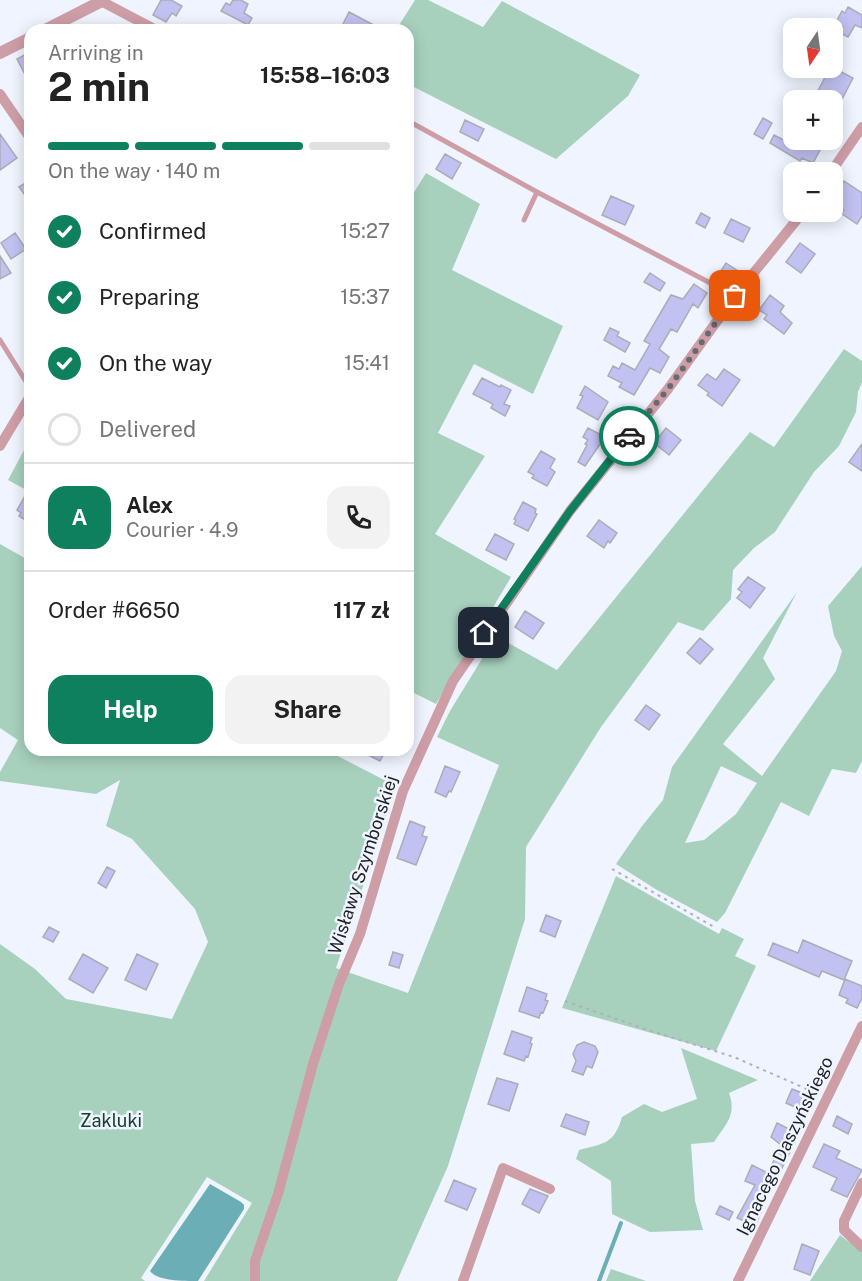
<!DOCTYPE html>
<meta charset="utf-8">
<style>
body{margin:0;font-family:"Public Sans",sans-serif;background:#f2f2f2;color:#222;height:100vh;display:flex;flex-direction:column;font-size:22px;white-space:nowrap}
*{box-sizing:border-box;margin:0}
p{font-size:20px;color:#767676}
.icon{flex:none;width:33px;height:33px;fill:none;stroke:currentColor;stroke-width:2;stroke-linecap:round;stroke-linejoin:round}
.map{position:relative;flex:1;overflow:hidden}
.side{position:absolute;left:24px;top:24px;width:390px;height:732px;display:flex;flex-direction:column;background:#fff;border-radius:18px;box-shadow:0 3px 15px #0003}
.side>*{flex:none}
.needle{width:39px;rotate:193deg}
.controls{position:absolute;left:783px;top:18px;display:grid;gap:12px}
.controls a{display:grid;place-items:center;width:60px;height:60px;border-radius:12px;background:#fff;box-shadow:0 3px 15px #0003;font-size:30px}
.pin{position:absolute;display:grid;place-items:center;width:51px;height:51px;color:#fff;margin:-26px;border-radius:12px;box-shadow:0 3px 9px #0006}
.courier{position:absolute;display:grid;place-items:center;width:60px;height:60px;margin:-30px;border:4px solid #0e805d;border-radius:50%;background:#fff;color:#222;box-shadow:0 2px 8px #0007}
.headline em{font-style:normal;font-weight:700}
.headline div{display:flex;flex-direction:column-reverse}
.headline{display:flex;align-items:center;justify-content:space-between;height:102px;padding:0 24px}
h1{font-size:39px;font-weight:700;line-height:45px}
.bar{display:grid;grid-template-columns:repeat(4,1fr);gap:9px 6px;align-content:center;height:72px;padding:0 24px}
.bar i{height:8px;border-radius:4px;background:#e0e0e0}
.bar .active{background:#0e805d}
.bar p{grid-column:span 4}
.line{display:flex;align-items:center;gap:15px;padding:0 24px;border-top:2px solid #e0e0e0}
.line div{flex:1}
.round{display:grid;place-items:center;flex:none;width:63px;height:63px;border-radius:18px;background:#f2f2f2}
ol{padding:0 24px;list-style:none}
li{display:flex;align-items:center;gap:18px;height:66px}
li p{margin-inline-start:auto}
li .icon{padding:6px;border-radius:50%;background:#0e805d;color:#fff;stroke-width:4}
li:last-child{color:#767676}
li i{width:33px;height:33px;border:3px solid #e0e0e0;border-radius:50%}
.action{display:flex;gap:12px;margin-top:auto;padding:12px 24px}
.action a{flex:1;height:69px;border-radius:18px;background:#0e805d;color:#fff;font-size:24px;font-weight:700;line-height:69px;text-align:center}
.action a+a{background:#f2f2f2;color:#222}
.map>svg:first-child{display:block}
</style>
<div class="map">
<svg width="862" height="1281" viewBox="0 0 862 1281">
<rect width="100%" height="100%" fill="#eff4fe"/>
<!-- green -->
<path fill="#a7d1bd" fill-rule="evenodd" d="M415,0H428L483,27L502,1L640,75L628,96L556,159L408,84V30H396Z
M426,173L480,204L452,270L563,326L533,394L474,364L438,433L485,456L435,534L511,577L436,704L408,690V202Z
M844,349L862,361V382L858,392L856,412L839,446L814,472L775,532L754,548L733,570L731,599L703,631L678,622L601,727L526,847L525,919L448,1166L397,1281H204L252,1203L207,1177L141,1278L145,1281H0V944L35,969L66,999L172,1019L208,942L195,909L132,839L106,826L120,780L96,794L0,781V772L18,740L0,728V544L30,561V750H326L396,786L336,968L408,993L499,765L437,737L450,711L496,636L557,670L750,432L774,447Z
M30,439V492L8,480Z
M862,566V761L856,773L832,769L809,816L781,802L725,913L717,922L657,890L616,864L642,826L663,800L672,767L797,592L763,658L775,679L723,744L762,776L836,671L842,651L834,636L828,606ZM721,766L757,783L736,814L704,840L685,843Z
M616,876L719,934L722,928L744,939L735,956L756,966L716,1051L562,1008Z
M681,1048L758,1080L729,1093C737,1115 726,1124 714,1142L691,1144L695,1201L703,1230L650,1232L612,1214L611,1181L576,1159L579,1150C605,1143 614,1144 622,1117L644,1104L662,1112L697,1099Z
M840,1235L862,1252V1281H810Z
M611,1269L646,1281H606Z"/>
<!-- water -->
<path fill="#6baeb6" d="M210,1184L241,1202L244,1205V1209L198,1281C183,1281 157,1281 150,1271Z"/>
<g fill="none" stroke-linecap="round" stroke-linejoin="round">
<!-- stream -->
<path stroke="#6baeb6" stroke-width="4" d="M599,1281L621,1223"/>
</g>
<!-- building -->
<path fill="#c1c1f2" stroke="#abacb6" stroke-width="1.5" d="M161,0H171L182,6L176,16L172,13L166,22L153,15Z
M233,0H241L248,4L244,13L252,18L248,25L221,11L226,3L230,5Z
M848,7L862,15V28L855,25L848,37L840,33L843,27L836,22L842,11L845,13Z
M349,12L383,30H340Z
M30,52V84L17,59Z
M832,67L853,78L839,105L832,100H813L830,68Z
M763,118L772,123L763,139L754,134Z
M465,120L484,129L478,141L460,132Z
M0,134L17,158L0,170Z
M774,135L797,147L801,140L820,150L813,163L802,158L800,161L770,143Z
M445,154L461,163L452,179L436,169Z
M30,180V202L19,187Z
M844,181L862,193V216L857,224L842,214L844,210L832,202V198Z
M611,196L634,206L625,225L602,215Z
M701,213L710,218L705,228L696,223Z
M731,219L750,228L743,242L724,233Z
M15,233L26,249L11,259L1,243Z
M800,243L815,254L801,273L786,262Z
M0,256L11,273L0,279Z
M726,263L738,271L729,284L717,277Z
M650,273L665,283L660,291L644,282Z
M694,284L707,293L698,308L693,304L677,332L671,329L659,349L669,357L660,373L650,368L634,395L619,387L622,383L608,376L613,366L619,369L622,363L635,370L650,344L644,341L671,295L683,299Z
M770,295L784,306L780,312L792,323L784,334L764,319L767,315L759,310Z
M610,328L619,332L617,336L630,343L625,352L604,340Z
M724,369L740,380L722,406L707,395L709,393L698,385L707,374L716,380Z
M482,378L500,387L501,385L511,390L504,404L510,406L505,416L491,408L493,404L473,394Z
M585,386L608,402L598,420L577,408L583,396L580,395Z
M588,428L605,437L585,466L578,462L587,445L585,444L588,440L583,437Z
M666,428L681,440L669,455L654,443Z
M862,444V471L849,462Z
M541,451L555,459L550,468L555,472L547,486L532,478L534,475L528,472Z
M30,487V523L19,516L21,513L17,510Z
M523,502L536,509L535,513L537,514L528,531L514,524L516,520L514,519Z
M599,520L617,533L610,543L608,541L604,548L587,536Z
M495,534L514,544L506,560L486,550Z
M748,577L765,588L750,608L737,598L742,592L738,589Z
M525,611L544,623L533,639L515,627Z
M700,638L713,649L700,664L687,653Z
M646,705L660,715L649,730L635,720Z
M358,750H386L380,761Z
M445,766L460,772L451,792L449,791L446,797L435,792Z
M410,821L425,827L422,836L427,837L416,865L397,858Z
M107,867L115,871L106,888L98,883Z
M546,915L561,921L555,937L540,931Z
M49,927L59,932L53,942L43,937Z
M803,940L852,961L844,980L822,971L819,977L768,955L773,943L798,953Z
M393,952L403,955L399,968L389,965Z
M83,954L108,968L93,993L69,979Z
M137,954L158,964L146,990L125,980Z
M845,979L862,986V998L857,1008L846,1003L848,999L839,995Z
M527,987L547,994L545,1000L548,1001L543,1013L541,1012L539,1018L519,1011Z
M512,1031L532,1038L530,1043L532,1044L528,1057L526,1056L524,1061L504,1054Z
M584,1042L595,1046L598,1052L592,1068L587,1066L583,1075L572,1071L576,1061L573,1054L577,1045Z
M497,1078L518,1084L509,1111L488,1104Z
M792,1089L810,1096L804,1111L786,1103Z
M566,1114L589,1122L585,1135L561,1126Z
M837,1116L852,1124L848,1134L833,1126Z
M777,1123L799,1134L770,1192L763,1189L755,1205L763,1208L755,1226L737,1218L755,1185L745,1181L752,1165L768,1173L781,1145L771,1137Z
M824,1144L840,1151L836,1158L862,1170L847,1197L831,1190L837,1178L813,1167Z
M454,1180L476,1189L467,1210L445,1201Z
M530,1189L548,1196L539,1213L522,1204Z
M720,1206L733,1212L729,1220L716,1214Z
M802,1244L819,1251L810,1275L794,1269Z"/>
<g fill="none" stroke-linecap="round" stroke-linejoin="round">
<!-- path -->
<path stroke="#adb1b9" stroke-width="2" stroke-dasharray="3 4.5" stroke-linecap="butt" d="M612,869L716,928
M565,1001L648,1030L734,1057L818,1094"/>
<!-- service -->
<path stroke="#ce9ea7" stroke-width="5" d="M412,123L537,192L735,296
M524,220L537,192
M0,340L30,388"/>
<!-- minor -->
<path stroke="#ce9ea7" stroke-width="10" d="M101,1L156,30
M0,94L30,138
M831,172L862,127
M0,446L30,396
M862,1183L844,1221V1230L862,1247
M255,1281V1261L278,1194L313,1064L339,984L360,934L403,791L453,681L570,511L668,389L735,296L803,212
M463,1281L503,1168L550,1189
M738,1281L862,1026"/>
<!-- tertiary -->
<path stroke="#ce9ea7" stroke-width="12" d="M45,30L104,0
M0,53L30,38"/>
</g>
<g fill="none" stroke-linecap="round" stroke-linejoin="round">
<!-- done -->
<path stroke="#676a70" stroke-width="6" stroke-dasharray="0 10.8" d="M629,436L668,389L735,296"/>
<!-- route -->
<path stroke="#0e805d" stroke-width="8" d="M484,633L570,511L629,436"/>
</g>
<g text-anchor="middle" stroke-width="5" stroke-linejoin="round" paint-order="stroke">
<!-- street labels -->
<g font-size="18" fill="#1e2023" stroke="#eff4fe">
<text transform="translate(363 865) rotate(-72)" y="6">Wisławy Szymborskiej</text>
<text transform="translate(785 1146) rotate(-64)" y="6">Ignacego Daszyńskiego</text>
</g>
<!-- park labels -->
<g font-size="18" fill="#134230" stroke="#eff4fe">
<text x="111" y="1127">Zakluki</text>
</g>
</g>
</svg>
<div class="controls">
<a><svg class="needle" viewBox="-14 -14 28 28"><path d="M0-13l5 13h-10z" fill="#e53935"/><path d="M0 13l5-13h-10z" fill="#767676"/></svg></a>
<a>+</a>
<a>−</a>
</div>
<div class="pin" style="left:735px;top:296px;background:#ea580c"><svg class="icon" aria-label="bag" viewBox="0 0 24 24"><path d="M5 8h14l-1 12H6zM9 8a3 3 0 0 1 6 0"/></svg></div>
<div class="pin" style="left:484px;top:633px;background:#1f2937"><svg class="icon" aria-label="home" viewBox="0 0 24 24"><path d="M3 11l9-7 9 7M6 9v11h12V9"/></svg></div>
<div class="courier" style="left:629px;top:436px"><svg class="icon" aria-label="car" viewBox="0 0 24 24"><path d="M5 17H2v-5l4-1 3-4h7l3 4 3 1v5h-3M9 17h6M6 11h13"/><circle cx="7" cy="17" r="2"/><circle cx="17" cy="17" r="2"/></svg></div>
<section class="side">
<div class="headline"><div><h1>2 min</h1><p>Arriving in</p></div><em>15:58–16:03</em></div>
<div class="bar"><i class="active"></i><i class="active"></i><i class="active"></i><i></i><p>On the way · 140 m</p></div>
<ol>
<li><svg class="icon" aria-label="check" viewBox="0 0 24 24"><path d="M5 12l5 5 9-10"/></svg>Confirmed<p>15:27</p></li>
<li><svg class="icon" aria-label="check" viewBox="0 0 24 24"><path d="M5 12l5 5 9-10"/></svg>Preparing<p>15:37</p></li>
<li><svg class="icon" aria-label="check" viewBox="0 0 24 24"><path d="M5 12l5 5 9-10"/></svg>On the way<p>15:41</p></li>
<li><i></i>Delivered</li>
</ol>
<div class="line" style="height:108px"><b class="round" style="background:#0e805d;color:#fff">A</b><div><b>Alex</b><p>Courier · 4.9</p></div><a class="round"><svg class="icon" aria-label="phone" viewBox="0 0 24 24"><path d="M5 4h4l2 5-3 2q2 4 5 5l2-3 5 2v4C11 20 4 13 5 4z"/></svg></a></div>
<div class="line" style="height:78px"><div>Order #6650</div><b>117 zł</b></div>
<div class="action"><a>Help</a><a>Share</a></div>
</section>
</div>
